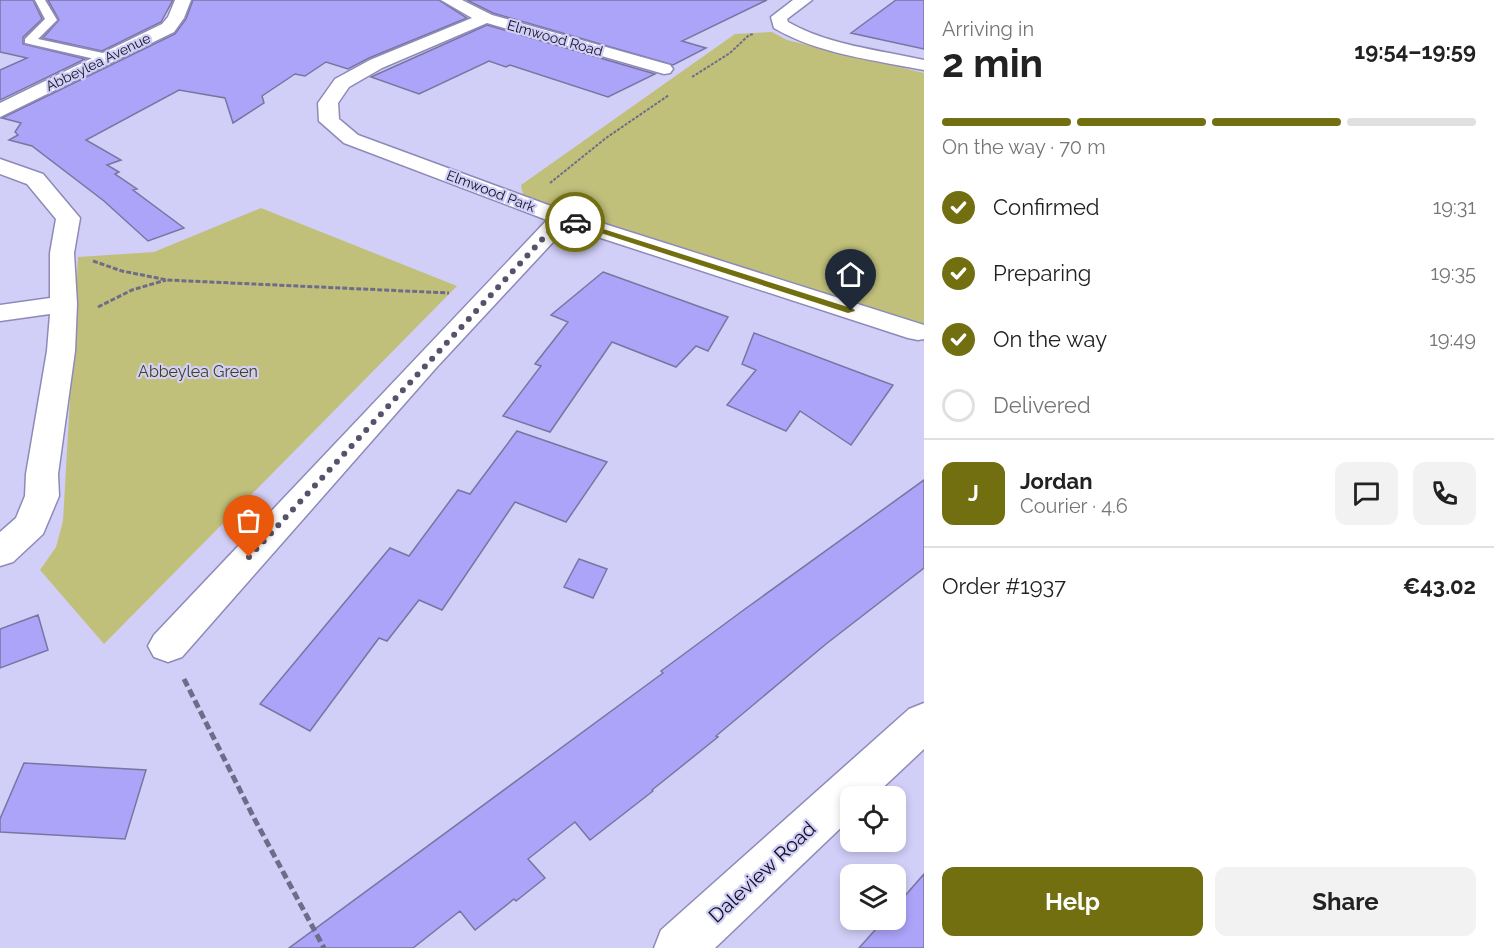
<!DOCTYPE html>
<meta charset="utf-8">
<style>
body{margin:0;font-family:Raleway,sans-serif;background:#f2f2f2;color:#222;height:100vh;display:flex;flex-direction:column;font-size:22px;white-space:nowrap}
*{box-sizing:border-box;margin:0}
p{font-size:20px;color:#767676}
.icon{flex:none;width:33px;height:33px;fill:none;stroke:currentColor;stroke-width:2;stroke-linecap:round;stroke-linejoin:round}
.map{position:relative;flex:1;overflow:hidden}
.panel{display:flex;flex-direction:column;background:#fff;width:570px}
.panel>*{flex:none}
.buttons{position:absolute;left:840px;top:786px;display:grid;gap:12px}
.buttons a{display:grid;place-items:center;width:66px;height:66px;border-radius:12px;background:#fff;box-shadow:0 3px 9px #0003;font-size:30px}
.pin{position:absolute;display:grid;place-items:center;width:51px;height:51px;color:#fff;margin:-62px -26px;border-radius:50% 50% 50% 0;rotate:-45deg;box-shadow:0 0 6px #0007}
.pin .icon{rotate:45deg}
.courier{position:absolute;display:grid;place-items:center;width:60px;height:60px;margin:-30px;border:4px solid #726f10;border-radius:50%;background:#fff;color:#222;box-shadow:0 2px 8px #0007}
.head em{font-style:normal;font-weight:700}
.head div{display:flex;flex-direction:column-reverse}
.head{display:flex;align-items:center;justify-content:space-between;height:102px;padding:0 18px}
h1{font-size:39px;font-weight:700;line-height:45px}
.bar{display:grid;grid-template-columns:repeat(4,1fr);gap:9px 6px;align-content:center;height:72px;padding:0 18px}
.bar i{height:8px;border-radius:4px;background:#e0e0e0}
.bar .on{background:#726f10}
.bar p{grid-column:span 4}
.line{display:flex;align-items:center;gap:15px;padding:0 18px;border-top:2px solid #e0e0e0}
.line div{flex:1}
.round{display:grid;place-items:center;flex:none;width:63px;height:63px;border-radius:12px;background:#f2f2f2}
ol{padding:0 18px;list-style:none}
li{display:flex;align-items:center;gap:18px;height:66px}
li p{margin-inline-start:auto}
li .icon{padding:6px;border-radius:50%;background:#726f10;color:#fff;stroke-width:4}
li:last-child{color:#767676}
li i{width:33px;height:33px;border:3px solid #e0e0e0;border-radius:50%}
.button{display:flex;gap:12px;margin-top:auto;padding:12px 18px}
.button a{flex:1;height:69px;border-radius:12px;background:#726f10;color:#fff;font-size:24px;font-weight:700;line-height:69px;text-align:center}
.button a+a{background:#f2f2f2;color:#222}
main{display:flex;flex:1;min-height:0}
.map>svg:first-child{display:block}
</style>
<main>
<div class="map">
<svg width="924" height="948" viewBox="0 0 924 948">
<rect width="100%" height="100%" fill="#d1cff7"/>
<!-- green -->
<path fill="#c1c07b" d="M772,32L787,40L924,73V342L918,332L525,204L521,185L735,34Z
M261,208L457,286L104,644L40,570L56,547L63,521L78,257L154,252Z"/>
<!-- building -->
<path fill="#aca4f9" stroke="#7975a2" stroke-width="1.5" d="M0,0H33L42,19L23,37V44L85,59L0,100V70L27,58L0,52Z
M48,0H173L161,22L102,51L43,38L59,20Z
M193,0H439L467,18L369,58L348,69L326,62L305,76L295,74L262,96L264,103L233,123L225,98L179,90L86,140L121,160L107,165L119,172L115,174L137,189L133,190L184,228L148,241L104,201L32,146L9,140L18,135L15,132L21,123L2,118L175,34L186,19Z
M467,0H767L682,41L706,48L673,65L493,13Z
M896,0H924V49L851,33Z
M487,25L655,74L608,97L510,65L506,67L489,61L419,94L371,77Z
M603,272L728,317L708,351L696,346L676,367L612,342L550,432L503,416L541,366L535,364L568,322L551,315Z
M754,333L863,374L893,385L851,445L800,411L786,431L727,405L756,370L742,364Z
M517,431L607,462L566,522L515,502L442,610L419,600L387,641L379,638L310,731L260,704L390,548L409,556L458,490L470,494Z
M924,480V568L826,644L716,736L718,737L652,790L653,791L590,840L575,822L528,859L545,878L516,901L514,899L475,930L460,911L413,948H289L663,673L661,671L745,609Z
M579,559L607,569L593,598L564,587Z
M38,615L48,650L0,668V629Z
M24,763L146,770L125,839L0,832V819Z
M924,874V948H859L884,920H896V906Z"/>
<g fill="none" stroke-linecap="round" stroke-linejoin="round">
<!-- lane casing -->
<g stroke="#8d8ab8" stroke-width="4">
<path id="lane" d="M35,0H45L57,20L38,39L112,55V61L108,62L25,43V39L45,19Z"/>
</g>
<!-- street casing -->
<g stroke="#8d8ab8" stroke-width="3">
<path id="street" d="M175,0H191L184,18L174,32L0,117V103L162,24L168,17Z
M441,0H462L492,15L670,65L673,69L670,73L664,74L487,23L382,68L349,87L338,103L339,119L358,135L570,213L924,325V339L918,340L908,338L567,227L436,368L182,657L168,662L154,657L148,646L154,635L547,220L344,143L319,121L318,103L335,79L370,60L472,18Z
M793,0H812L787,19L788,22C828,45 879,50 924,60V70C874,60 818,54 774,28L771,17Z
M0,159L43,174L80,218L74,253L77,304L75,351L58,474L59,496L43,534L13,562L0,566V532L16,518L25,496L26,474L47,351L50,314L0,321V305L50,298V253L56,219L27,184L0,174Z
M924,703V749L874,796H850V819L715,948H654L661,930L909,709Z"/>
</g>
<!-- path-far2 -->
<path stroke="#6e6c88" stroke-width="2" stroke-dasharray="3 1.5" stroke-linecap="butt" d="M692,77L730,53L749,35L754,34
M550,183L606,138L669,95"/>
<!-- path-far1 -->
<path stroke="#6e6c88" stroke-width="3" stroke-dasharray="5 2" stroke-linecap="butt" d="M93,261L122,271L167,280L449,293
M98,307L132,290L166,280"/>
<!-- path -->
<path stroke="#6e6c88" stroke-width="5" stroke-dasharray="8 4" stroke-linecap="butt" d="M184,679L254,818L324,948"/>
<!-- lane -->
<use href="#lane" fill="#fff" fill-rule="evenodd"/>
<!-- street -->
<use href="#street" fill="#fff" fill-rule="evenodd"/>
</g>
<!-- route -->
<path fill="#726f10" d="M575,220L854,309L855,311L848,313L573,224Z"/>
<g fill="none" stroke-linecap="round" stroke-linejoin="round">
<!-- done -->
<path stroke="#55536c" stroke-width="6" stroke-dasharray="0 10.8" d="M249,557L562,218L575,222"/>
</g>
<g text-anchor="middle" stroke-width="4.5" stroke-linejoin="round" paint-order="stroke">
<!-- far-street labels -->
<g font-size="14" fill="#121021" stroke="#d1cff7">
<text transform="translate(555 38) rotate(16)" y="5">Elmwood Road</text>
<text transform="translate(98 62) rotate(-26)" y="5">Abbeylea Avenue</text>
<text transform="translate(491 191) rotate(21)" y="5">Elmwood Park</text>
</g>
<!-- park labels -->
<g font-size="16" fill="#414017" stroke="#d1cff7">
<text x="198" y="377">Abbeylea Green</text>
</g>
<!-- near-street labels -->
<g font-size="20" fill="#121021" stroke="#d1cff7">
<text transform="translate(762 872) rotate(-43)" y="7">Daleview Road</text>
</g>
</g>
</svg>
<div class="buttons">
<a><svg class="icon" aria-label="locate" viewBox="0 0 24 24"><circle cx="12" cy="12" r="6"/><path d="M12 2v4M12 18v4M2 12h4M18 12h4"/></svg></a>
<a><svg class="icon" aria-label="layers" viewBox="0 0 24 24"><path d="M12 4l9 5-9 5-9-5zM3 14l9 5 9-5"/></svg></a>
</div>
<div class="pin" style="left:249px;top:557px;background:#ea580c"><svg class="icon" aria-label="bag" viewBox="0 0 24 24"><path d="M5 8h14l-1 12H6zM9 8a3 3 0 0 1 6 0"/></svg></div>
<div class="pin" style="left:851px;top:311px;background:#1f2937"><svg class="icon" aria-label="home" viewBox="0 0 24 24"><path d="M3 11l9-7 9 7M6 9v11h12V9"/></svg></div>
<div class="courier" style="left:575px;top:222px"><svg class="icon" aria-label="car" viewBox="0 0 24 24"><path d="M5 17H2v-5l4-1 3-4h7l3 4 3 1v5h-3M9 17h6M6 11h13"/><circle cx="7" cy="17" r="2"/><circle cx="17" cy="17" r="2"/></svg></div>
</div>
<section class="panel">
<div class="head"><div><h1>2 min</h1><p>Arriving in</p></div><em>19:54–19:59</em></div>
<div class="bar"><i class="on"></i><i class="on"></i><i class="on"></i><i></i><p>On the way · 70 m</p></div>
<ol>
<li><svg class="icon" aria-label="check" viewBox="0 0 24 24"><path d="M5 12l5 5 9-10"/></svg>Confirmed<p>19:31</p></li>
<li><svg class="icon" aria-label="check" viewBox="0 0 24 24"><path d="M5 12l5 5 9-10"/></svg>Preparing<p>19:35</p></li>
<li><svg class="icon" aria-label="check" viewBox="0 0 24 24"><path d="M5 12l5 5 9-10"/></svg>On the way<p>19:49</p></li>
<li><i></i>Delivered</li>
</ol>
<div class="line" style="height:108px"><b class="round" style="background:#726f10;color:#fff">J</b><div><b>Jordan</b><p>Courier · 4.6</p></div><a class="round"><svg class="icon" aria-label="chat" viewBox="0 0 24 24"><path d="M4 5h16v11H9l-5 4z"/></svg></a><a class="round"><svg class="icon" aria-label="phone" viewBox="0 0 24 24"><path d="M5 4h4l2 5-3 2q2 4 5 5l2-3 5 2v4C11 20 4 13 5 4z"/></svg></a></div>
<div class="line" style="height:78px"><div>Order #1937</div><b>€43.02</b></div>
<div class="button"><a>Help</a><a>Share</a></div>
</section>
</main>
